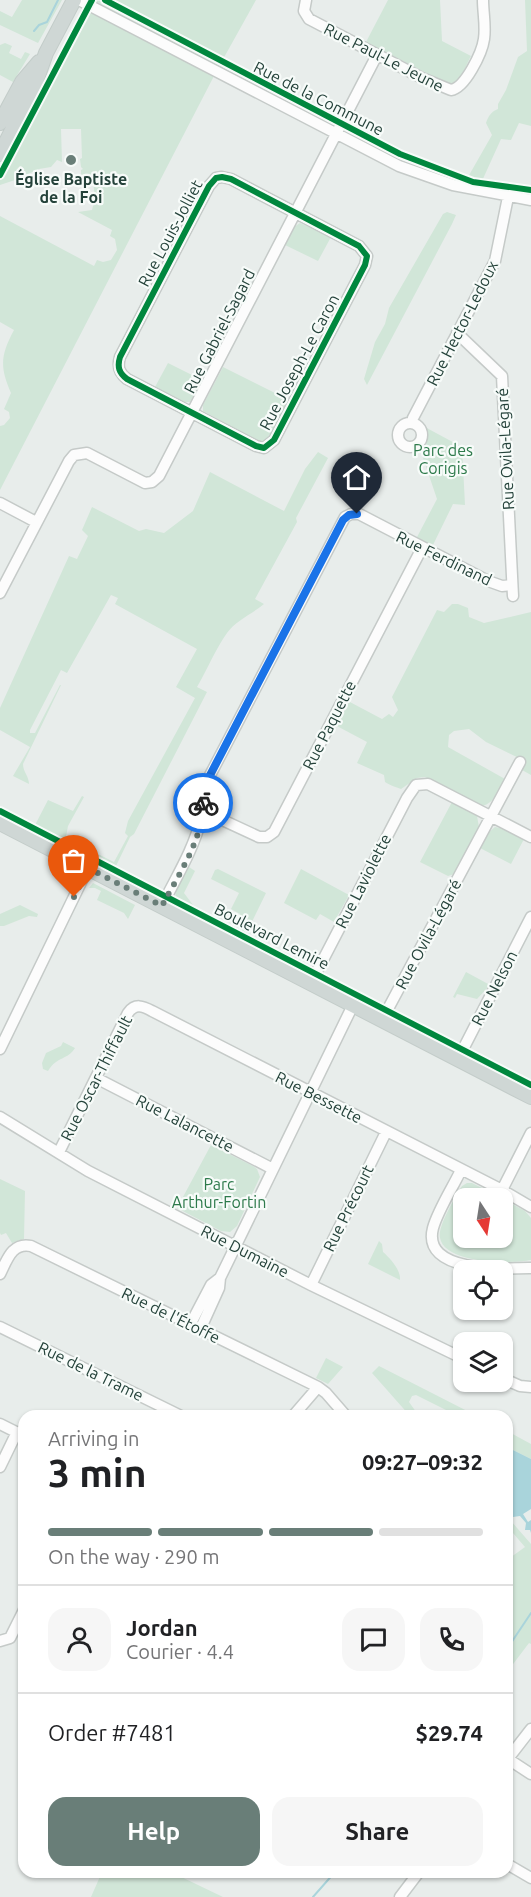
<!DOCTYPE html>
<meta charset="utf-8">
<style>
body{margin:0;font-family:Ubuntu,sans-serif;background:#f6f6f6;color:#202124;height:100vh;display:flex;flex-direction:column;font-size:22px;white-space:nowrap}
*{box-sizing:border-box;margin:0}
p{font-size:20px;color:#757577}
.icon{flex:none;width:33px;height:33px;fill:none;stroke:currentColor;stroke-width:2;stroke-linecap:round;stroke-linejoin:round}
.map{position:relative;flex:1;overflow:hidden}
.sheet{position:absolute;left:18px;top:1410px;width:495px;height:468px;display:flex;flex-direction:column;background:#fff;border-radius:18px;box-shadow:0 2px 4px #0004}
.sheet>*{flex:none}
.needle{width:39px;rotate:168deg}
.fabs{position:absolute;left:453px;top:1188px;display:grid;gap:12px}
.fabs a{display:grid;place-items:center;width:60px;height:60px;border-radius:12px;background:#fff;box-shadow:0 2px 4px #0004;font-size:30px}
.pin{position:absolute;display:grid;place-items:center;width:51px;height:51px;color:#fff;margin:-62px -26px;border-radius:50% 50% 50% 0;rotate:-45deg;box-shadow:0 0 6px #0007}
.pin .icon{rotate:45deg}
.courier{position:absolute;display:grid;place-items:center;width:60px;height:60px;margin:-30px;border:4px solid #1a73e8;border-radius:50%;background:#fff;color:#222;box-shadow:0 2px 8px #0007}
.summary em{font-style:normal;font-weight:700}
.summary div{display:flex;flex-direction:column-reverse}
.summary{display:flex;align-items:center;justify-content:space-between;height:102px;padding:0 30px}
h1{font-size:39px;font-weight:700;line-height:45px}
.bar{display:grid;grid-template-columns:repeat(4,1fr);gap:9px 6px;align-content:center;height:72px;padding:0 30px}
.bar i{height:8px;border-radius:4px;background:#e0e0e0}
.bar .on{background:#697e78}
.bar p{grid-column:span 4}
.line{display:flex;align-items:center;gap:15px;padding:0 30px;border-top:2px solid #e0e0e0}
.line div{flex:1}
.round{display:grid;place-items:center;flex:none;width:63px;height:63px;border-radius:18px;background:#f6f6f6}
.action{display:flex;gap:12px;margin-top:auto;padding:12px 30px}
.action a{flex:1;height:69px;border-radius:18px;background:#697e78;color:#fff;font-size:24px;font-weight:700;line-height:69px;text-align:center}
.action a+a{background:#f6f6f6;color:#202124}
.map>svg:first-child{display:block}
</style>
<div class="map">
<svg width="531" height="1897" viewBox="0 0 531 1897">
<rect width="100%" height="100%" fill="#e8edeb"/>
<!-- green -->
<path fill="#d1e6d8" d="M22,0H62L38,43L0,25V11L12,17Z
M109,0H256L222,61Z
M388,0H440L442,41L471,56C465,67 461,83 448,84L366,42Z
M525,0H531V126L519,123L511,140L501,139L482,181L468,177L492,135L486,123C488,116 492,111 498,109V104L506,90L518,57L527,51Z
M95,1H100L223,65L222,67Z
M88,11L214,76L0,490V426L4,425L10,418L9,412L4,409L11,393C0,368 0,356 14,330L0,322V216L94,266L97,260L103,262L111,260L117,250L115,239L110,236L112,230L78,212L92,210L95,198L93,181L81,180V170L83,169L81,167L80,159L82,158L81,129H61L62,162L57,160L51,167L39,169L15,180L0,185V179L42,100L46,98L44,94Z
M5,43L12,46L9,53L21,59L25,52L30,54L13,82L0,75V45Z
M447,212L456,215L452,224L367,385L364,379L375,342L385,324L389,308L443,214Z
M300,223L331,237L318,261L285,245L294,227Z
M168,363L202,380L190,402H185L155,387Z
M223,367L289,400L267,439L261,442L257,440L203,411V405Z
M423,426L462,447L465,505L453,504L432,547L416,539L437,499L420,449L427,437Z
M318,452L328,458L296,518L297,522L255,599L264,604C252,614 235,621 227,633C216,648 207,670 197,687L207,692L134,834L130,837L115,868L85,853L86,852L100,855L114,862L128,836L125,833L128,821L195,698L176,687L197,649L115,604L118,598L111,595L67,673L61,670L30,730V733H35L60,685H61L23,764C23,772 29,776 29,784L13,776L30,747L0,730V708L69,556L77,559L88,536L82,530L92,507L139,531L146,529L164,533L193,511L210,472L284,511L305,469Z
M452,604H458L468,608L469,617L484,623L531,612V775L522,770L524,766L523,760L486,742L469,729L454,731L449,735L448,747L505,779C499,790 495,803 482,806L425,777L417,778L401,789C396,787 389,785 385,782L384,775L357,763L367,742L335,725L348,701L382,719L389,714L393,717L398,710L392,697L437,610L444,612Z
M82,796L84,797L68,826L65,842L34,827L48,800L73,811Z
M452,802L477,816L479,827L454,874L448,876L420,862Z
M495,827L505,829L524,839L511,864L480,848L488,833Z
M189,867L195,871L184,893L196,909L220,919V923L175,900L176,891Z
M218,869L266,893L245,936L230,928L232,925L239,929L243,922L238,919L240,914L231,909L239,893L211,879L215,870Z
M301,869L349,895L334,922L320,914L316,920L284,903Z
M93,883L135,905L128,919L124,913L97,900L101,891L95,888H89Z
M20,905L38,914L37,917L29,916L4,926H0V914Z
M466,972L490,985L477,999L457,994L455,998L453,997Z
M63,1042L75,1048C68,1060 57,1056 48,1071L43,1069L42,1063L46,1053L61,1046Z
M211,1145L253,1166L257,1169L260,1177L237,1226L230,1232L221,1231L177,1208Z
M0,1179L25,1191L24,1239L12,1243L6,1233L1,1235L0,1233Z
M467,1183H472L502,1198H464V1238H502L503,1199L525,1211L531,1218V1260C511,1264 445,1264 440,1238C437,1227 456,1196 462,1186Z
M379,1241L382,1244L383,1252C390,1258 401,1270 400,1280L368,1264Z
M326,1358L343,1367L328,1384L316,1378Z
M379,1366L477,1416H458L416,1395L412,1396L409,1402L419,1416H410L372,1373Z
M507,1431L531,1444V1459L507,1447Z
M507,1510L513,1517L511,1521L531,1544V1644L529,1643L507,1672V1560L525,1547L507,1526Z
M102,1872H171L223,1897H91Z"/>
<!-- water -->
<path fill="#a9d4db" d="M507,1447L531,1459V1509L523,1514L528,1522L531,1520V1533L530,1530H525L526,1523L520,1516L513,1517L507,1510Z"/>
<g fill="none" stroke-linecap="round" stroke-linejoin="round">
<!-- stream -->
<path stroke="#a9d4db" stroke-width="2" d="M34,31L39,25L47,22L58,0
M507,1649L531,1613
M313,1897L335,1872"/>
<!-- minor casing -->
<g stroke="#c5cac8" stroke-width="13">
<path id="minor" d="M79,0L399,166L453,185L531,200
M306,0L304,11L309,19L422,78L451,90C465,88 482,53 484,39C486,26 483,13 483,0
M222,177L231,179L359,246L367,256L365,265L274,440L264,448L256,446L127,379C119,373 117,367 120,357L209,186L216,178Z
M457,333L502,376L513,596
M412,423L413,418L495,261L508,197
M398 435a12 12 0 1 1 24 0a12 12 0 1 1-24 0Z
M0,503L36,522
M0,593L69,461L74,455L87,453L145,483L152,482L159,476L377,55
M203,811L259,837H267L274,832L422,548
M162,906C176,877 193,851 201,819C205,806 203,794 207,781L345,517L351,514H359L488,581L502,586L512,585
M311,983L407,798L416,785L428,784L531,837
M382,1020L520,762
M0,1049L88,868
M458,1059L531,917
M96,1078L273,1169
M0,1117L88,1171L311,1285L464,1359
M59,1152L128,1013C135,1003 143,1006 152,1011L502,1190L531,1207
M461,1170C453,1187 438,1210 433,1228C421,1274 507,1269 531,1268
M502,1190L531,1133
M0,1274C7,1260 12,1242 31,1246L318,1387L326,1393L346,1416
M311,1285L386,1132
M190,1325L211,1285L220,1278
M0,1327L181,1416
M200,1330L219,1288L220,1278L353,1005
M502,1378L520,1386L531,1387
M293,1416L318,1387
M0,1424L24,1436
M0,1467L17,1432
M0,1641L10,1638L24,1610
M508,1759L531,1774
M507,1760L531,1729
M507,1864L531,1878
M400,1897L419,1872"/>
</g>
<!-- major casing -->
<g stroke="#c3ccc9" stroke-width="16">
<path id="major" d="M0,123L22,82L39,62
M0,154L34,87L46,53L74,0
M0,823L531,1097"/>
</g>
<!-- minor -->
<use href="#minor" stroke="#fcfcfc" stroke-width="10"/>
<!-- major -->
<use href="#major" stroke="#cfd7d5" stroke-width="14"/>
<!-- cycleway casing -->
<g stroke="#f7fbf9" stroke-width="10">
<path id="cycleway" d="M105,0L400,154L473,182L531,190
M0,175L92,0
M222,177L231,179L359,246L367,256L365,265L274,440L264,448L256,446L127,379C119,373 117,367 120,357L209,186L216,178Z
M0,811L531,1085"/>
</g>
<!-- cycleway -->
<use href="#cycleway" stroke="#00873e" stroke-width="6"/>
</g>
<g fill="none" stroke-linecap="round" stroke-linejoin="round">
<!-- done -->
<path stroke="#697e78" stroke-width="6" stroke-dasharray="0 10.8" d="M74,897L88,868L162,906C178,875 203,840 203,803"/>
<!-- route -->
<path stroke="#1a73e8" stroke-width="8" d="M203,803L207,781L343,520L349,515L357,514"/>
</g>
<!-- markers -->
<circle fill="#697e78" stroke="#f7fbf9" stroke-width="2" cx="71" cy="160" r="6"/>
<g text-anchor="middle" stroke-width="4.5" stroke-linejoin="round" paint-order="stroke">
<!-- street labels -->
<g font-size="16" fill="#24423a" stroke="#f7fbf9">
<text transform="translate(384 57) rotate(27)" y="6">Rue Paul-Le Jeune</text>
<text transform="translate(319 98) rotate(27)" y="6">Rue de la Commune</text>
<text transform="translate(170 233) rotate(-62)" y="6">Rue Louis-Jolliet</text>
<text transform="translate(462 323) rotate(-63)" y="6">Rue Hector-Ledoux</text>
<text transform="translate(219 331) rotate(-63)" y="6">Rue Gabriel-Sagard</text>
<text transform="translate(299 362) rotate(-62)" y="6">Rue Joseph-Le Caron</text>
<text transform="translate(505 449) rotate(-93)" y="6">Rue Ovila-Légaré</text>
<text transform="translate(444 558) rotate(26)" y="6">Rue Ferdinand</text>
<text transform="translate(329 725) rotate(-63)" y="6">Rue Paquette</text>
<text transform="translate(363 881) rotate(-63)" y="6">Rue Laviolette</text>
<text transform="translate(428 934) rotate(-62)" y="6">Rue Ovila-Légaré</text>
<text transform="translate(272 936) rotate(27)" y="6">Boulevard Lemire</text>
<text transform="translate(494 988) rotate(-63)" y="6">Rue Nelson</text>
<text transform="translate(96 1078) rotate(-63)" y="6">Rue Oscar-Thiffault</text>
<text transform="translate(319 1097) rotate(27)" y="6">Rue Bessette</text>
<text transform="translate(185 1123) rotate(27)" y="6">Rue Lalancette</text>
<text transform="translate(348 1208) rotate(-64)" y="6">Rue Précourt</text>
<text transform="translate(245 1251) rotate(27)" y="6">Rue Dumaine</text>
<text transform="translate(171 1315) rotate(26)" y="6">Rue de l'Étoffe</text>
<text transform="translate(91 1371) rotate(26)" y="6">Rue de la Trame</text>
</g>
<!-- poi labels -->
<g font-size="16" font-weight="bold" fill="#24423a" stroke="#f7fbf9">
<text x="71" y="185">Église Baptiste<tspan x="71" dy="18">de la Foi</tspan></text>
</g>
<!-- park labels -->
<g font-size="16" fill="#2d7a4b" stroke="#f7fbf9">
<text x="443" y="456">Parc des<tspan x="443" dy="18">Corigis</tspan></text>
<text x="219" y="1190">Parc<tspan x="219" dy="18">Arthur-Fortin</tspan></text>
</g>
</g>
</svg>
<div class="fabs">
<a><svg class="needle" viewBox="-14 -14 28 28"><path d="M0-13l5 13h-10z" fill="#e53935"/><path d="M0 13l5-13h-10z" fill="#757577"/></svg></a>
<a><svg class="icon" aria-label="locate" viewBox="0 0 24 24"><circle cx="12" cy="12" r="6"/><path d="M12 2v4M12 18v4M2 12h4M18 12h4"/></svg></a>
<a><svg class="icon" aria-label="layers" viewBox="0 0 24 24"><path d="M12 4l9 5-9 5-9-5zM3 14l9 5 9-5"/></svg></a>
</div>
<div class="pin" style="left:74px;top:897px;background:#ea580c"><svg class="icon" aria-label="bag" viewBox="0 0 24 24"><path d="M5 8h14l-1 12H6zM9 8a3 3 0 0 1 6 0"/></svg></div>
<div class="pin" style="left:357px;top:514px;background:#1f2937"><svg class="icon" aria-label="home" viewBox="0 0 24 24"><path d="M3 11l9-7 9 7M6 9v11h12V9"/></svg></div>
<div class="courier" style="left:203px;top:803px"><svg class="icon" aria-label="bike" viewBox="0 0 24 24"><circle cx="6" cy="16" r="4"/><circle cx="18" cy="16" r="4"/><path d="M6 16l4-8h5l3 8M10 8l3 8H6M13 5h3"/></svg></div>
<section class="sheet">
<div class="summary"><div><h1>3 min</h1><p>Arriving in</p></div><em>09:27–09:32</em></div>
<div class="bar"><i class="on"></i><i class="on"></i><i class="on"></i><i></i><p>On the way · 290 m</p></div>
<div class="line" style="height:108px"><a class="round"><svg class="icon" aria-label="person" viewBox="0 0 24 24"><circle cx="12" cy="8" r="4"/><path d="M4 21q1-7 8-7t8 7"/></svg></a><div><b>Jordan</b><p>Courier · 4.4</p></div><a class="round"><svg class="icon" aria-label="chat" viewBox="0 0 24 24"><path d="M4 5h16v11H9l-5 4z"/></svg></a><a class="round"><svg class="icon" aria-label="phone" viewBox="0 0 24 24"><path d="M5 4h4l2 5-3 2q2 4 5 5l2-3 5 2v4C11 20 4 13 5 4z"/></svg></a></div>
<div class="line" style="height:78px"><div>Order #7481</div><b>$29.74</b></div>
<div class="action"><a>Help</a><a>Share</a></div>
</section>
</div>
